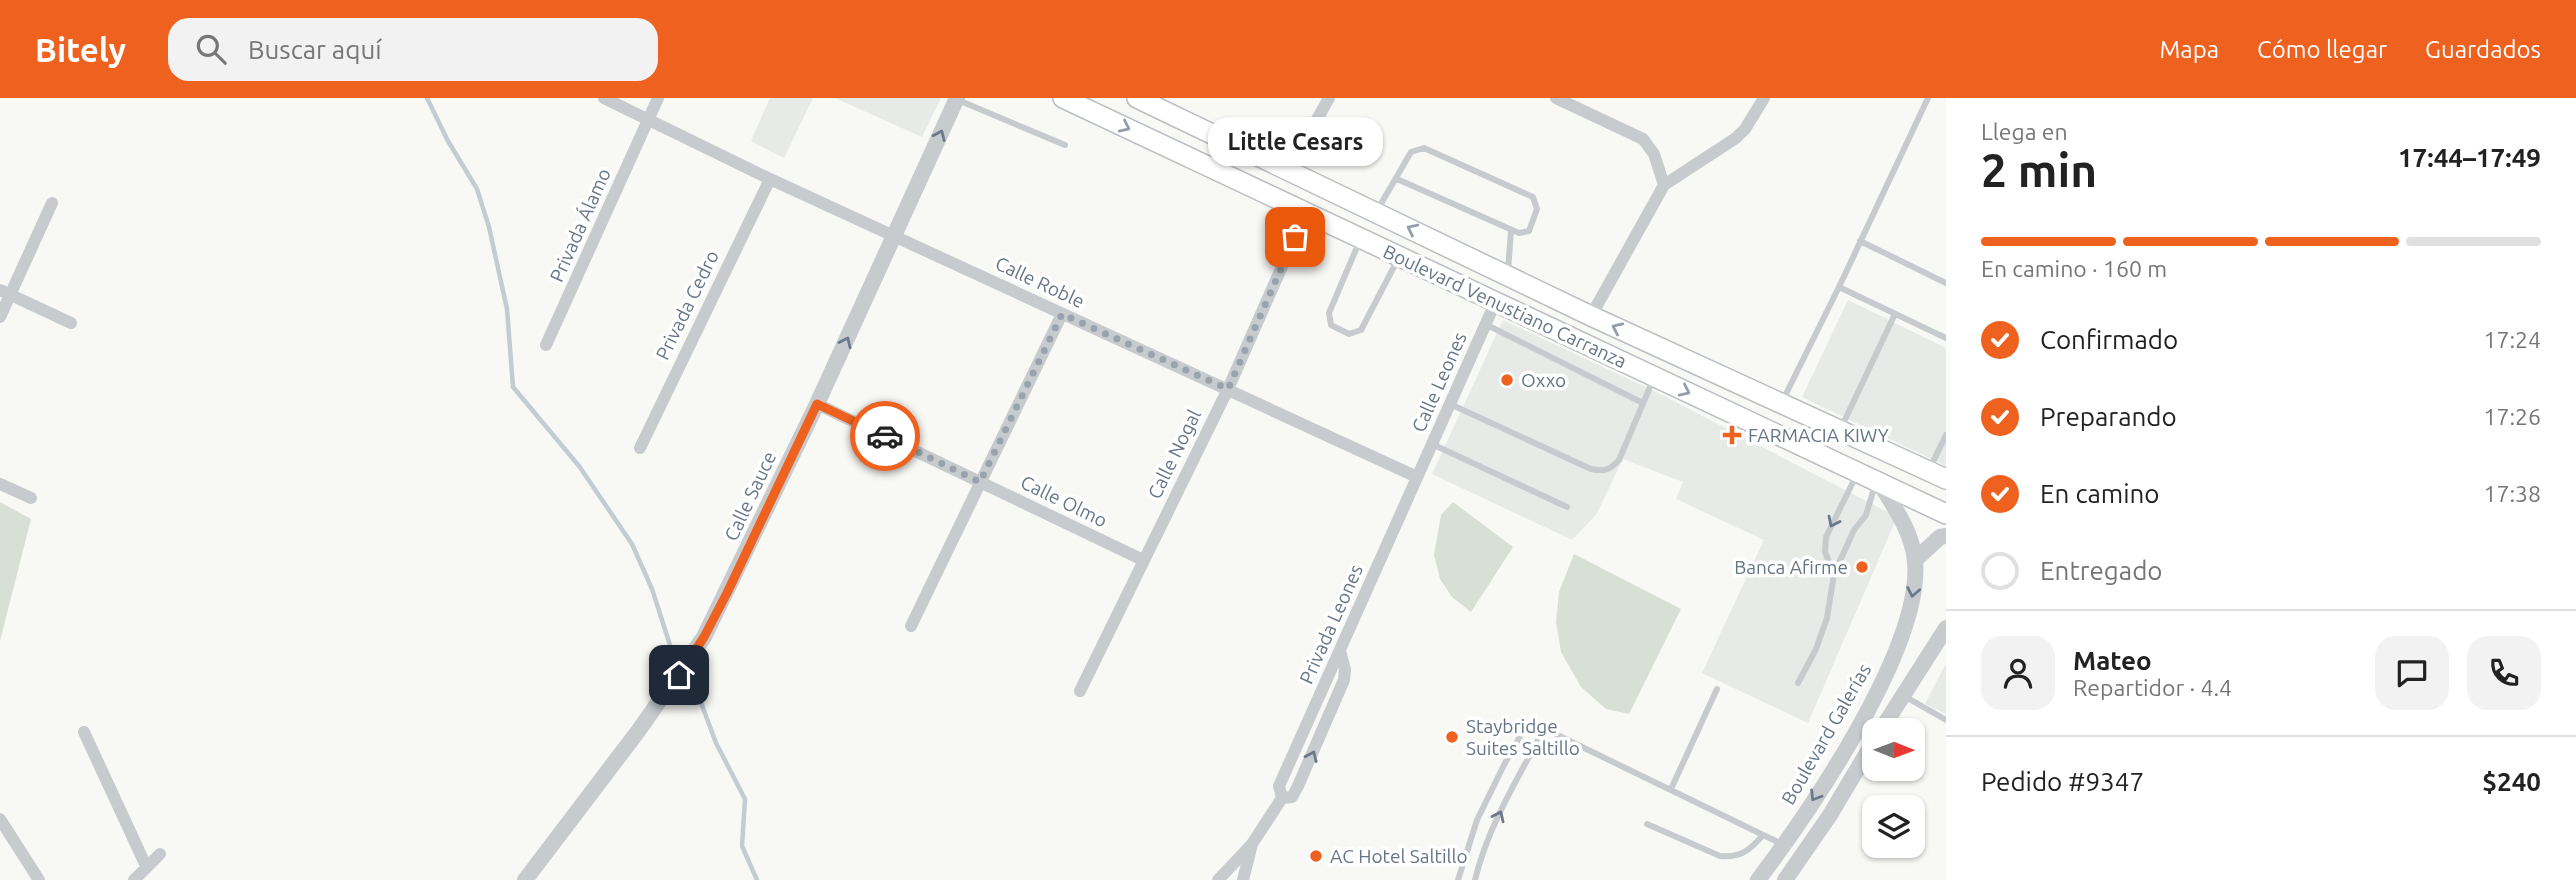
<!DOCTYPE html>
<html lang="es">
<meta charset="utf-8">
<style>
body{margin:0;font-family:Ubuntu,sans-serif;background:#f2f2f2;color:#222;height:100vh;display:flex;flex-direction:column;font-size:26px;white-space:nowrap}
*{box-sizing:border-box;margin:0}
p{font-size:23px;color:#767676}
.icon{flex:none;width:38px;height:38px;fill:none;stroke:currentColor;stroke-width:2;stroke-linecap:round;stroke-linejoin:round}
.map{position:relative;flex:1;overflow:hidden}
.details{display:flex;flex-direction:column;background:#fff;width:630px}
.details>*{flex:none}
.needle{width:46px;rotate:91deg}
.fabs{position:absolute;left:1862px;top:620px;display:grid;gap:14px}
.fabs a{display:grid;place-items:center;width:63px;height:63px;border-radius:14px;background:#fff;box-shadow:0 2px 5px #0004;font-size:35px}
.pin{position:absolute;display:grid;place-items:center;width:60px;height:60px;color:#fff;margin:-30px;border-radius:14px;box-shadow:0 4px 10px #0006}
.courier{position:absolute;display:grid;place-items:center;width:70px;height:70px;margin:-35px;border:5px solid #ee611f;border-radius:50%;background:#fff;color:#222;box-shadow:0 2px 9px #0007}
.bubble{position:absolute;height:49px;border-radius:21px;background:#fff;box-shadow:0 2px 5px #0004;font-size:23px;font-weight:700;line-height:49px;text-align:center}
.head em{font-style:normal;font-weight:700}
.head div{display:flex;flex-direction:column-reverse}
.head{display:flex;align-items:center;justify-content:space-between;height:119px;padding:0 35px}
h1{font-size:46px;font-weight:700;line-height:52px}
.bar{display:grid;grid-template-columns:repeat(4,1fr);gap:10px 7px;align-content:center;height:84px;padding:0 35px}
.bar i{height:9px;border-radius:5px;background:#e0e0e0}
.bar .on{background:#ee611f}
.bar p{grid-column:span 4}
.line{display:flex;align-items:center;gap:18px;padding:0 35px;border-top:2px solid #e0e0e0}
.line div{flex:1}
.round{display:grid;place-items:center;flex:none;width:74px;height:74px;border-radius:21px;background:#f2f2f2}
ol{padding:0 35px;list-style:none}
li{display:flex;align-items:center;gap:21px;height:77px}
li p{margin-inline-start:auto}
li .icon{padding:7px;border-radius:50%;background:#ee611f;color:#fff;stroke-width:4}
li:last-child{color:#767676}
li i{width:38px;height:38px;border:4px solid #e0e0e0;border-radius:50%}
header{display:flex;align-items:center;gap:42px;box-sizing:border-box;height:98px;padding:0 35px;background:#ee611f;color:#fff}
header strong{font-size:33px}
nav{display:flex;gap:38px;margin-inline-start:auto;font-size:24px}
.search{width:490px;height:63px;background:#f2f2f2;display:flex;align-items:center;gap:18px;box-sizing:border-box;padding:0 24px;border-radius:21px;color:#767676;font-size:26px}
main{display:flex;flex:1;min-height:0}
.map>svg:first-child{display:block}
</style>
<header>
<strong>Bitely</strong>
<div class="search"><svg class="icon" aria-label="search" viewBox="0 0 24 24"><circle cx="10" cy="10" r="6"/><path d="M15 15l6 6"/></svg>Buscar aquí</div>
<nav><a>Mapa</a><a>Cómo llegar</a><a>Guardados</a></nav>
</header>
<main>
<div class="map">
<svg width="1946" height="782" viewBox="0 0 1946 782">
<rect width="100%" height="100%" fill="#f8f8f5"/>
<!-- built -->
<path fill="#e8eae8" d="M770,0H813L784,60L751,43Z
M835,0H941L922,39Z
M1848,202L1946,250V368L1802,299Z
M1503,222L1656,294L1897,419L1808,625L1702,575L1764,442L1676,401L1683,384L1623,361L1596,417L1572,442L1432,376Z
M1946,565V616L1925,606Z"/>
<!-- green -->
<path fill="#d8e0d5" d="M0,404L31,421L0,543Z
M1453,404L1513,449L1471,514L1452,499L1440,481L1434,457L1441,417Z
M1574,456L1681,511L1629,616L1606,611L1581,589L1561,554L1556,524L1559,494Z"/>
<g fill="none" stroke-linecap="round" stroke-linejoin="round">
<!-- stream -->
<path stroke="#c2ccd2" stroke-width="4.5" d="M427,0L448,43L477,91L489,129L507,211L513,289L579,368L632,446L652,491L670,547
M693,583L716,645L745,701L742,748L757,782"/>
<!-- primary casing -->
<g stroke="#babec2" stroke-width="22">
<path id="primary" d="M1063,0L1946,416
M1137,0L1591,218L1946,381"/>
</g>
<!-- service -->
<path stroke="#c7cbce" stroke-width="6" d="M958,2L1065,47
M1378,111L1411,54L1424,50L1533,99L1537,111L1529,133L1519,135L1397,81
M1360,142L1329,215L1331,227L1349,236L1361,232L1398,161
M1860,143L1946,185
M1508,173L1511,133
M1839,189L1946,240
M1485,226L1643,305
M1782,304L1839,189L1928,0
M1450,306L1591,371C1604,374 1610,372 1619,362L1653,282
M1842,328L1895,216
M1432,346L1567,409
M1930,370L1946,337
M1834,476L1825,454L1826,439L1856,378
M1798,585L1816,551L1827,520L1834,476L1854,432L1866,417L1875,387
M1904,598L1946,622
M1671,691L1717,591
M1647,726L1720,758C1741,760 1750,752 1763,737
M1458,782L1477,722L1505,665L1523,633L1539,628L1784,747
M1475,782C1488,728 1518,680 1544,631"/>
<!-- minor -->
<path stroke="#c7cbce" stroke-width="12" d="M604,0L770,81L1417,379
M1556,0L1643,41L1654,56L1664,87
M1288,73L1329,0
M0,192L71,225
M1591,218L1664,87L1736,40L1745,31L1764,0
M0,219L52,105
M546,247L658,0
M817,306L1143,462
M640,350L770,81
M0,386L31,400
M911,528L1062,216
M1340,553L1345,571L1344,582L1298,688L1292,699L1282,700L1279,688L1496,203
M1080,593L1228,291L1306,114
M84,634L146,768
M0,721L39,782
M134,782L160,756
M1218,782L1252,746L1282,700
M1243,782L1252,746"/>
<!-- tertiary -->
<path stroke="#c7cbce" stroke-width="16" d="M1915,462L1940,439L1946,438
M1881,632L1946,530
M525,782L639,632L704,539L817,306L957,0
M1758,782C1810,713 1923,549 1915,463C1912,434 1895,410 1880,386
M1785,782L1830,717L1874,643"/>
<!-- primary -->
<use href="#primary" stroke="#fff" stroke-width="19"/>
</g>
<!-- one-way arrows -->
<defs><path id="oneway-chevron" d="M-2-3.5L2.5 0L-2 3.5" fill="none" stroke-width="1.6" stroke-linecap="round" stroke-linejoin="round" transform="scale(1.75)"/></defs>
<g stroke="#939eac">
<use href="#oneway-chevron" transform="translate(1125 29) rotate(25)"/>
<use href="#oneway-chevron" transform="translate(1412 131) rotate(-154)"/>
<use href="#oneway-chevron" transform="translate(1617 230) rotate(-155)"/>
<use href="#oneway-chevron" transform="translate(1685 293) rotate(25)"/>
</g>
<g stroke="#6a798c">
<use href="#oneway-chevron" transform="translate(940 37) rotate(-66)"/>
<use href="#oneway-chevron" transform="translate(846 244) rotate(-65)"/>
<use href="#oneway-chevron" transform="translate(1833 424) rotate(116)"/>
<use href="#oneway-chevron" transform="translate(1913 494) rotate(101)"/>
<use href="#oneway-chevron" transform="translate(1312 658) rotate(-66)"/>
<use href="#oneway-chevron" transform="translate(1815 698) rotate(122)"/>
<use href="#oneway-chevron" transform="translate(1499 718) rotate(-65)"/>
</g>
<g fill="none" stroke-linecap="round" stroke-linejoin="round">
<!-- done -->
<path stroke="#98a3ae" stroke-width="7" stroke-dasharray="0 12.6" d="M885,338L980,384L1062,216L1228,291L1295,139"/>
<!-- route -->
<path stroke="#ee611f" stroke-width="9" d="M679,577L704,539L727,495L817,306L885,338"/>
</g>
<!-- markers -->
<g fill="#ee611f" stroke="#fff" stroke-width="2.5">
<circle cx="1507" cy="282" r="7"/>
<path d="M1728.5 326.5h7v7h7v7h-7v7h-7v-7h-7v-7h7z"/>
<circle cx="1862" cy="469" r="7"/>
<circle cx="1452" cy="639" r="7"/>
<circle cx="1316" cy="758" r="7"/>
</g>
<g text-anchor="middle" stroke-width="7" stroke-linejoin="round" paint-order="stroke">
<!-- street labels -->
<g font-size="19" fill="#657588" stroke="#fff">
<text transform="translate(580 127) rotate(-66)" y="7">Privada Álamo</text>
<text transform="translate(1040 184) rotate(25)" y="7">Calle Roble</text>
<text transform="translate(687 207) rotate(-64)" y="7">Privada Cedro</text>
<text transform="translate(1505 208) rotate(25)" y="7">Boulevard Venustiano Carranza</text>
<text transform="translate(1439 284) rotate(-66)" y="7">Calle Leones</text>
<text transform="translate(1174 356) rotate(-64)" y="7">Calle Nogal</text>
<text transform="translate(750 398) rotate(-65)" y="7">Calle Sauce</text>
<text transform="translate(1064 403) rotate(26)" y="7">Calle Olmo</text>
<text transform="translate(1331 526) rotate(-66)" y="7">Privada Leones</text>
<text transform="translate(1826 636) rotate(-60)" y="7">Boulevard Galerías</text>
</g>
<!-- poi labels -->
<g font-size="19" fill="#657588" stroke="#fff" text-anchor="start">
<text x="1521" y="289">Oxxo</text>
<text x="1748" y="344">FARMACIA KIWY</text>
<text x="1848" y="476" text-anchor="end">Banca Afirme</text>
<text x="1466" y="635">Staybridge<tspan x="1466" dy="22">Suites Saltillo</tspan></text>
<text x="1330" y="765">AC Hotel Saltillo</text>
</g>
</g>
</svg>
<div class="fabs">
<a><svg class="needle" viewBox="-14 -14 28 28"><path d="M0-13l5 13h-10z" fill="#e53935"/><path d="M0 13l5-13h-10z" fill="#767676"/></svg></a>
<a><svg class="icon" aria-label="layers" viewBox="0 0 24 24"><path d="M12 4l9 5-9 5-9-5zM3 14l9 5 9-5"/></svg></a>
</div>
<div class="pin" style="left:1295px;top:139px;background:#ea580c"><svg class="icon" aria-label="bag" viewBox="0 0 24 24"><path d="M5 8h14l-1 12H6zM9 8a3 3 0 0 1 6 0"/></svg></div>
<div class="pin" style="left:679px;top:577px;background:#1f2937"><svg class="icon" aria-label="home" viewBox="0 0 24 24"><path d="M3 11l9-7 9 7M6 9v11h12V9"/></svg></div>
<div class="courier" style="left:885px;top:338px"><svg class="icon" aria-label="car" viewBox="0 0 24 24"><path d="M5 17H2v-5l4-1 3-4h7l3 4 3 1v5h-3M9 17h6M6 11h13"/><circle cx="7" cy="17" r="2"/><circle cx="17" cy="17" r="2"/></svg></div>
<div class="bubble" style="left:1208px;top:19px;width:175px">Little Cesars</div>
</div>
<section class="details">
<div class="head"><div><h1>2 min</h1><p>Llega en</p></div><em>17:44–17:49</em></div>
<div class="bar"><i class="on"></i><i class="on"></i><i class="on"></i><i></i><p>En camino · 160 m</p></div>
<ol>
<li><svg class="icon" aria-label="check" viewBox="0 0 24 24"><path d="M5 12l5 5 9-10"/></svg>Confirmado<p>17:24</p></li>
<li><svg class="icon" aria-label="check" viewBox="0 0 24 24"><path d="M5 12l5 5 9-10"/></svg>Preparando<p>17:26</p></li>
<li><svg class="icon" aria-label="check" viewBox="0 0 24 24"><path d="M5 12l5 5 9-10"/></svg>En camino<p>17:38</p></li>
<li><i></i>Entregado</li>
</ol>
<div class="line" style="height:126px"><a class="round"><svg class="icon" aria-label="person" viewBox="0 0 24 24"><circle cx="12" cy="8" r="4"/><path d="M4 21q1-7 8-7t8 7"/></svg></a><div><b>Mateo</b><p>Repartidor · 4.4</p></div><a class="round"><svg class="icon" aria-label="chat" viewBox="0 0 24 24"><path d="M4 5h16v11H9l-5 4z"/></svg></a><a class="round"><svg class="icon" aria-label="phone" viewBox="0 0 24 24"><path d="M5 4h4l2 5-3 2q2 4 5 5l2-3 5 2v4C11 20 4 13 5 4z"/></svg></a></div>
<div class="line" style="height:91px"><div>Pedido #9347</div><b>$240</b></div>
</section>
</main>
